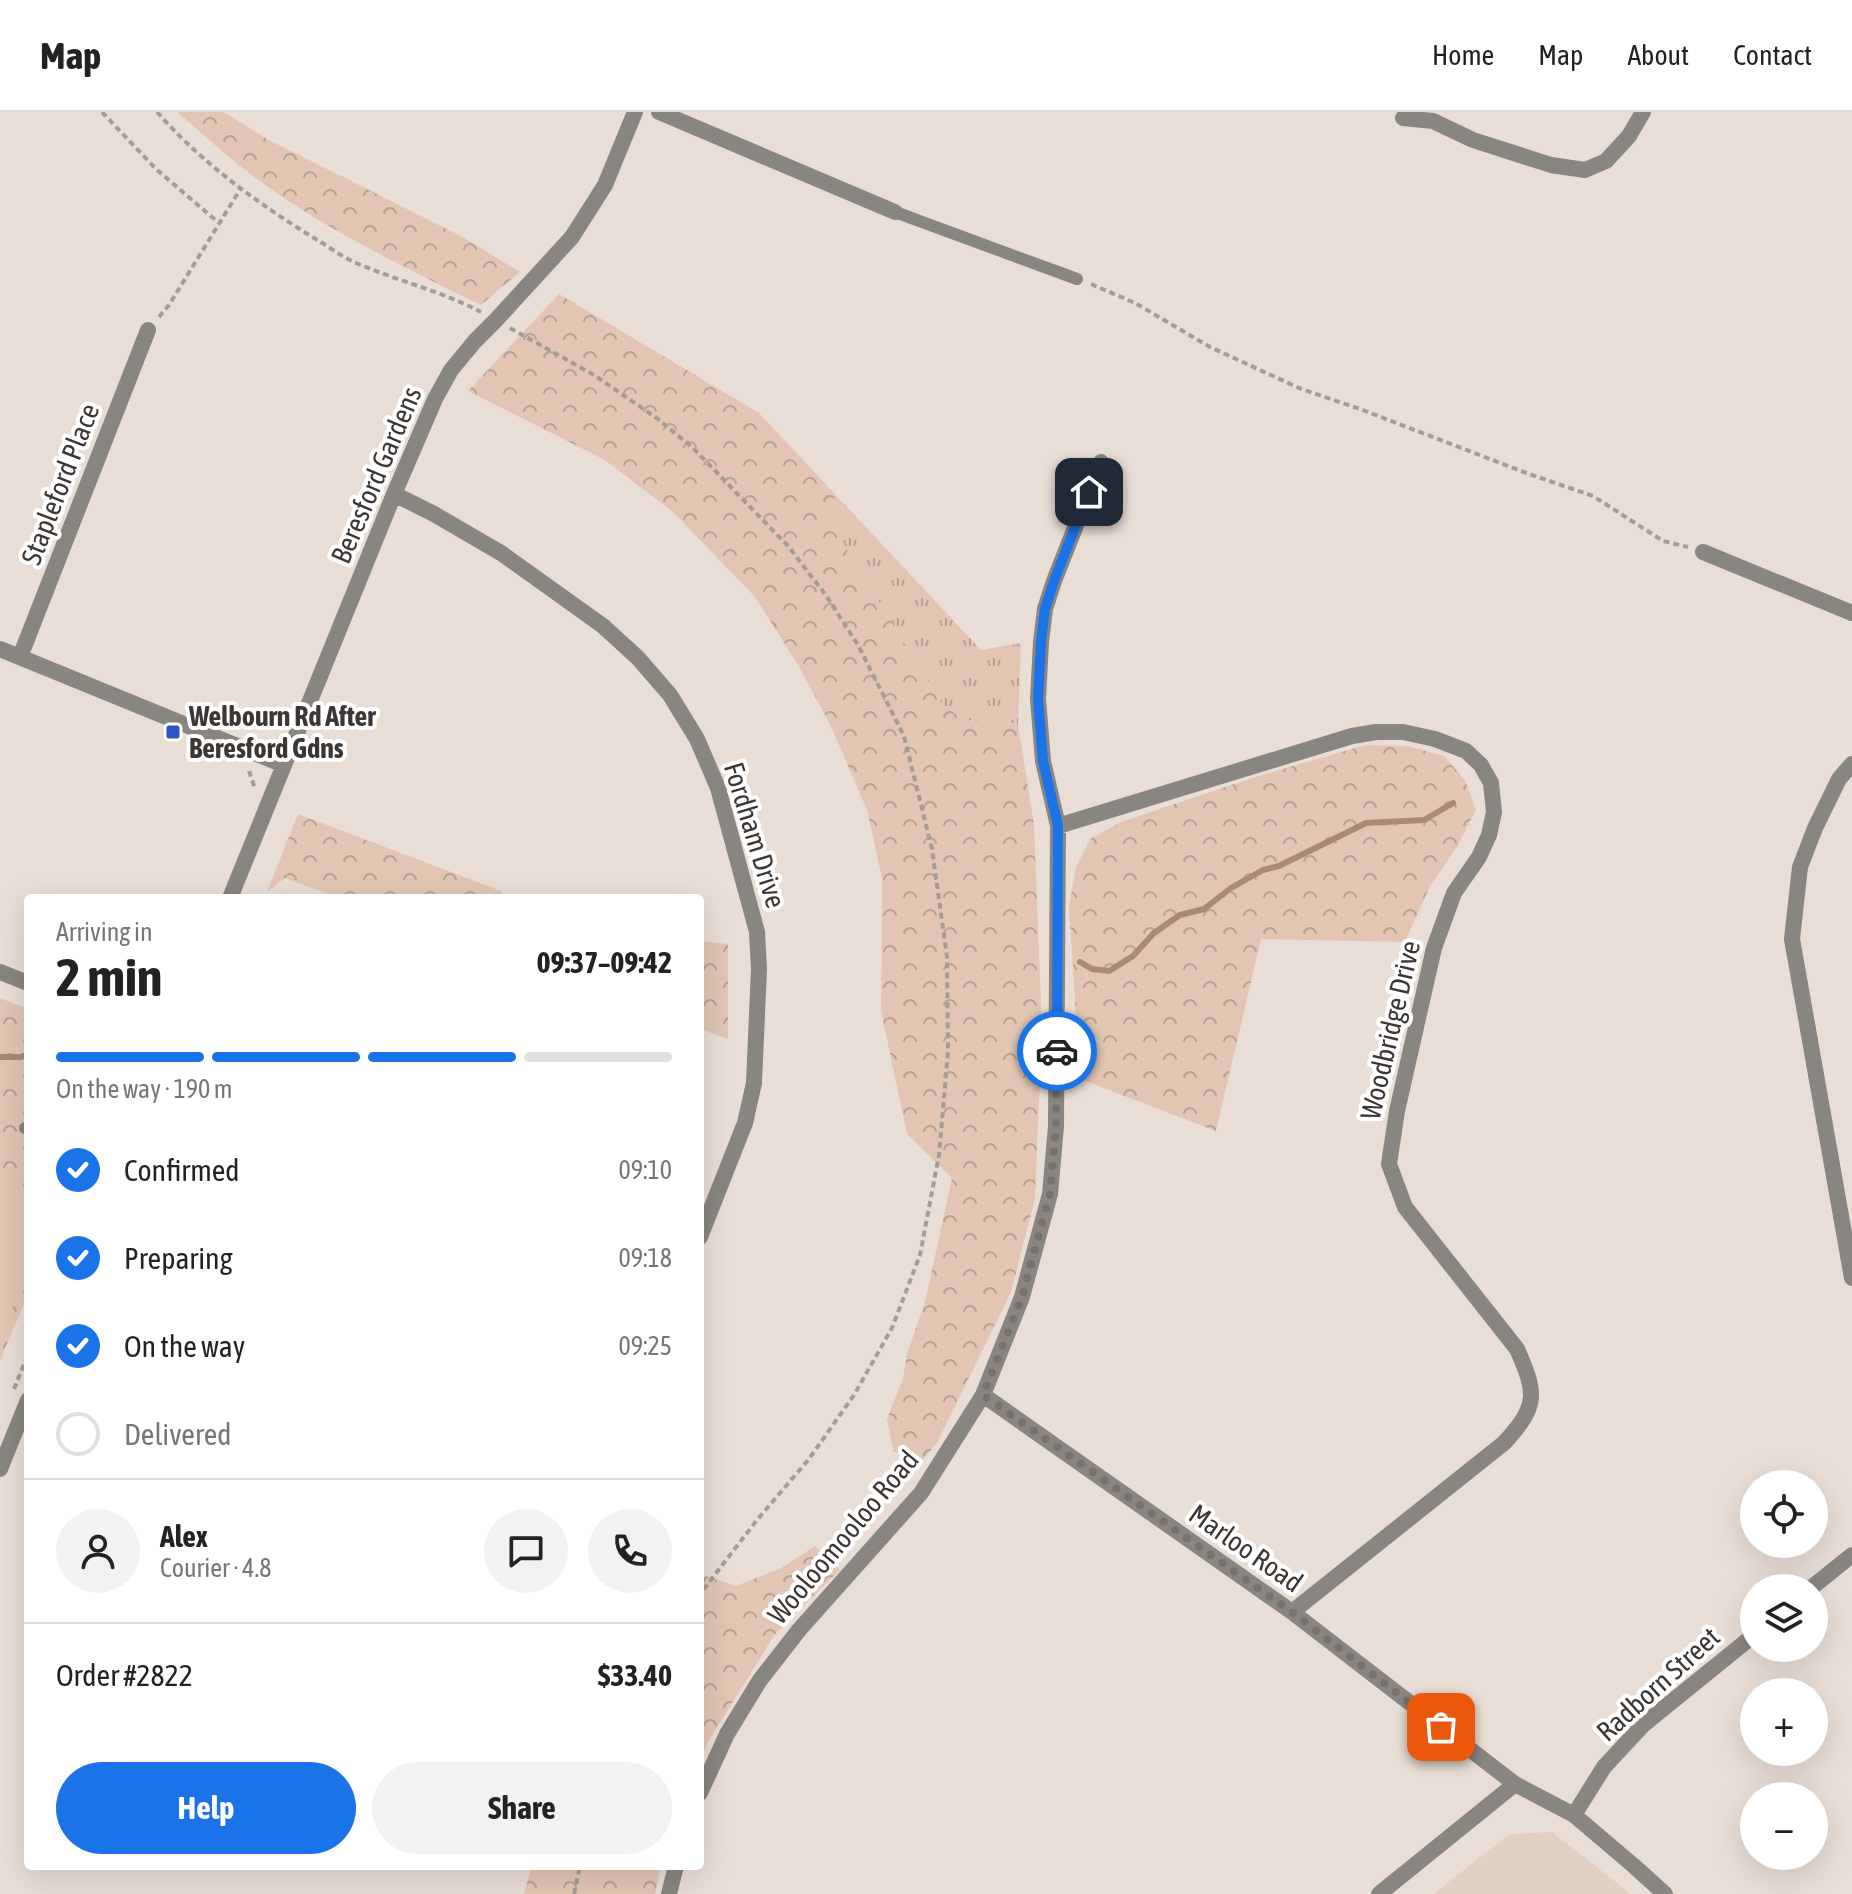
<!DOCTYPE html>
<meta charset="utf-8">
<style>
body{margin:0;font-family:"Asap Condensed",sans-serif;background:#f2f2f2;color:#222;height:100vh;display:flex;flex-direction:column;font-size:30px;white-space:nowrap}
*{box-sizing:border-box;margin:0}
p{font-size:26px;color:#767676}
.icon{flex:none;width:44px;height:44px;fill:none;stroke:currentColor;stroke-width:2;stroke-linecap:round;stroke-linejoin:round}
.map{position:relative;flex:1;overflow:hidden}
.panel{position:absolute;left:24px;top:782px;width:680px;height:976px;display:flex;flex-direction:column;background:#fff;border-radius:8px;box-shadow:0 8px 32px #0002}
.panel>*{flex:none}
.buttons{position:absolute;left:1740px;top:1358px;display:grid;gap:16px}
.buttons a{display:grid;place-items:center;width:88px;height:88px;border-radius:50%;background:#fff;box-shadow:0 8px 32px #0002;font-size:40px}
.pin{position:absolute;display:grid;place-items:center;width:68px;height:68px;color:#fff;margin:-34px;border-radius:16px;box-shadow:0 4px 12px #0006}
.courier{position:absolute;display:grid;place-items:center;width:80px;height:80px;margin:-40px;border:6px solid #1a73e8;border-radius:50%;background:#fff;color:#222;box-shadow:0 2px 10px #0007}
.headline em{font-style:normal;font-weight:700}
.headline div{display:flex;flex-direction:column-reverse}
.headline{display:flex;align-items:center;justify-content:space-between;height:136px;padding:0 32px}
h1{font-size:52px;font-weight:700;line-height:60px}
.bar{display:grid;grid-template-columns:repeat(4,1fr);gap:12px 8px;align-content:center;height:96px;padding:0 32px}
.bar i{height:10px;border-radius:6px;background:#e0e0e0}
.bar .active{background:#1a73e8}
.bar p{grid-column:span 4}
.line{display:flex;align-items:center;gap:20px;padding:0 32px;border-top:2px solid #e0e0e0}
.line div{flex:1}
.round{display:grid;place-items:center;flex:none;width:84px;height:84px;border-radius:42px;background:#f2f2f2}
ol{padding:0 32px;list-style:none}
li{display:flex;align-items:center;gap:24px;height:88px}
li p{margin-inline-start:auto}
li .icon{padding:8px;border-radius:50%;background:#1a73e8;color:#fff;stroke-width:4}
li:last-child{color:#767676}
li i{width:44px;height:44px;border:4px solid #e0e0e0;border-radius:50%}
.action{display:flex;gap:16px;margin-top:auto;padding:16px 32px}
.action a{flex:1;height:92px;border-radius:48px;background:#1a73e8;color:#fff;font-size:32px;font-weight:700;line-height:92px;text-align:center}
.action a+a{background:#f2f2f2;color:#222}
header{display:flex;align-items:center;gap:48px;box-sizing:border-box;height:112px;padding:0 40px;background:#fff;border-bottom:2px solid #e0e0e0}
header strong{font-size:38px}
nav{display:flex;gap:44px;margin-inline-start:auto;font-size:28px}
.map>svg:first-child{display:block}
</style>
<header>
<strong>Map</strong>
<nav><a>Home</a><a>Map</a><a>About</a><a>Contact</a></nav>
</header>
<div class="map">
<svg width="1852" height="1782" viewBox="0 0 1852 1782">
<defs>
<pattern id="grass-tufts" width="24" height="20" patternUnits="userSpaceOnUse" patternTransform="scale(2)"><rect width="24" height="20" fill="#e2c6b3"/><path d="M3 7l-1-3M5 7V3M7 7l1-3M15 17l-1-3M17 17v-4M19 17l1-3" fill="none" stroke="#b8a292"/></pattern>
<pattern id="forest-crowns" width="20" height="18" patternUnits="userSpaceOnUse" patternTransform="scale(2)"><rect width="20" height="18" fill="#e2c6b3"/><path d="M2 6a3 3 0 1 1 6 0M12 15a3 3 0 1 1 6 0" fill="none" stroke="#b8a292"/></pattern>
</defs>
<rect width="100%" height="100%" fill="#e9ded6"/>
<!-- built -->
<path fill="#e2d0c3" d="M1552,1720L1631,1782H1433L1510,1722Z"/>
<!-- grass -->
<path fill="url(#grass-tufts)" d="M834,381L981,538L1021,531L1018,612L963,608L941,591L837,422Z"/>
<!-- forest -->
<path fill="url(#forest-crowns)" d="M177,0H224L267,27L461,124L520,160L481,193C404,155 326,118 257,67C229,47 203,22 177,0Z
M559,182L759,301L834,381L837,422L941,591L963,608L1018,612L1034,713L1042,915L1035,1086L1011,1180L938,1329L916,1356L893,1338L887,1307L903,1266L907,1242L925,1190L952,1066L907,1022L881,899L882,766L867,698L830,612L798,553L755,485L674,401L605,348L468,279Z
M1365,633L1408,634L1444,644L1465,668L1476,698L1457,735L1430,774L1405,830L1261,827L1216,1019L1080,967L1069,794L1076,755L1090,727L1121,710L1249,667Z
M298,702L501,779L505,786H339L285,766L267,780Z
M700,829L728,832V927L700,917Z
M0,886L28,897V1183L0,1248Z
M815,1434L840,1458L775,1522L708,1630L700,1649V1462L736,1474L781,1456Z
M532,1754H661L655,1782H524Z"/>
<!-- garden -->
<path fill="#e2c6b3" d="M0,1071L28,1083V1157L0,1228Z"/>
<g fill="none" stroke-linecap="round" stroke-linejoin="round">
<!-- stream -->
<path stroke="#a98a75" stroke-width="6" d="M1080,850L1092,857L1109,859L1133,844L1154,821L1180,803L1204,797L1231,776L1263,758L1279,754L1366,711L1424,708L1453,691
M0,945H21L28,942"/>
<!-- path -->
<path stroke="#a49c96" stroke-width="4" stroke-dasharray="6 4" stroke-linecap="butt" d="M102,0L156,57L219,111
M157,0C201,50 257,91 314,126C328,134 342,145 356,151C398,169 441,179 481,200
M1091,172L1135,191L1210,235L1299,276L1360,297L1529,362L1593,384L1663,429L1688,435
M159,205L169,193L241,76
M510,216L594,263L658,307L693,336L788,434L825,482L858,533L904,624L932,737L947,845L948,940L939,1043L920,1143L892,1216L854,1283L809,1347L757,1408L700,1482
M249,659L255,677
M14,1277L28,1242
M574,1782L580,1754"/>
<!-- lane -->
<path stroke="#898581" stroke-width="12" d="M895,100L1077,167
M25,1016L28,1017"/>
<!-- street -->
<path stroke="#898581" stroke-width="16" d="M659,0L895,100
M1403,6L1433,9L1473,28L1551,53L1585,58L1606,49L1629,24L1643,0
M394,382L434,402L501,441L603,514L638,546L670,583L697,627L718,676L757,820L759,857L754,971L745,1011L700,1125
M1703,440L1852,501
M0,537L284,653
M20,545L148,218
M1852,652L1839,667L1815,716L1800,755L1792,827L1852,1166
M1058,714L1352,624L1376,620H1403L1435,627L1466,639L1481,653L1491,671L1494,700L1489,723L1479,745L1454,781L1434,836L1397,999L1389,1052L1405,1095L1517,1237C1537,1282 1538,1294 1504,1331L1292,1500
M230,786L394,382L435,287L451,258L475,229L496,208L572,125L605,73L635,0
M0,860L28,871
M983,1283L1292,1500L1515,1672L1574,1703L1634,1754L1665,1782
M0,1357L28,1288
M1811,1476L1852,1443
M700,1681L727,1622L760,1568L799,1518L921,1381L983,1283L1022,1185L1050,1082L1056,1014L1058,714L1043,649L1038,587L1041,530L1045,497L1054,469L1101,350
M1574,1703L1604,1655L1643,1613L1754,1523
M669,1782L676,1754
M1379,1782L1515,1672"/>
</g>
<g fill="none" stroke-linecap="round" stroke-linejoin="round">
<!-- done -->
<path stroke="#79716d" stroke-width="8" stroke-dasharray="0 14.4" d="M1057,939L1056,1014L1050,1082L1022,1185L983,1283L1292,1500L1441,1615"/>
<!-- route -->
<path stroke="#1a73e8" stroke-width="10" d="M1057,939L1058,714L1043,649L1038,587L1041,530L1045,497L1054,469L1089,380"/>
</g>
<!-- markers -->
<rect fill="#2f53c3" stroke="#fff" stroke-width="3" x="165" y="612" width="16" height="16" rx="4"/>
<g text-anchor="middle" stroke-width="8" stroke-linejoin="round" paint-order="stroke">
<!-- street labels -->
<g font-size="28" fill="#3c3734" stroke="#fff">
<text transform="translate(376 363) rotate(-67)" y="10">Beresford Gardens</text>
<text transform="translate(60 372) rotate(-69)" y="10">Stapleford Place</text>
<text transform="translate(755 723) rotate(73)" y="10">Fordham Drive</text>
<text transform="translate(1390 918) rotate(-77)" y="10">Woodbridge Drive</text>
<text transform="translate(843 1425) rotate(-50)" y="10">Wooloomooloo Road</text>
<text transform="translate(1246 1436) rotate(35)" y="10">Marloo Road</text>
<text transform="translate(1658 1572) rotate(-42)" y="10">Radborn Street</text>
</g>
<!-- poi labels -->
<g font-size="28" font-weight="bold" fill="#3c3734" stroke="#fff" text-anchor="start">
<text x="189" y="614">Welbourn Rd After<tspan x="189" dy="32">Beresford Gdns</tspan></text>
</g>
</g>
</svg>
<div class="buttons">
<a><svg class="icon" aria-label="locate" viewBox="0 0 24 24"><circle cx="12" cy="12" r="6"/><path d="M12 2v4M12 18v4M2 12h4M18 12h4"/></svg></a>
<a><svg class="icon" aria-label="layers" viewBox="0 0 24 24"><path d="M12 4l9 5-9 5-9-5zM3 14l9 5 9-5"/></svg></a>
<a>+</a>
<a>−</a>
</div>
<div class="pin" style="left:1441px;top:1615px;background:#ea580c"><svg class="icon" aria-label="bag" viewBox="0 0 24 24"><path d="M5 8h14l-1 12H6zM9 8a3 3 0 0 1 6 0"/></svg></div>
<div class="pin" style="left:1089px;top:380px;background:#1f2937"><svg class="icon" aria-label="home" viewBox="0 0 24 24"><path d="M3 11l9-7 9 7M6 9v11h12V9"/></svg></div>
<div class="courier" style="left:1057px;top:939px"><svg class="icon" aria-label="car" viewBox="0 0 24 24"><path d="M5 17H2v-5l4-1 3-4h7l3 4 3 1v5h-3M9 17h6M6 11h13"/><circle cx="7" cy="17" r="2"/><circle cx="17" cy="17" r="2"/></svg></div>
<section class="panel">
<div class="headline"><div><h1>2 min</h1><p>Arriving in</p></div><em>09:37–09:42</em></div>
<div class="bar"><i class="active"></i><i class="active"></i><i class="active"></i><i></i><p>On the way · 190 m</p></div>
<ol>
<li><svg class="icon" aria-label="check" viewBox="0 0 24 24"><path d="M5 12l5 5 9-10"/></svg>Confirmed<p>09:10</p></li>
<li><svg class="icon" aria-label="check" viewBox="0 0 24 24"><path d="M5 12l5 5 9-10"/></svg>Preparing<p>09:18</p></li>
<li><svg class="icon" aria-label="check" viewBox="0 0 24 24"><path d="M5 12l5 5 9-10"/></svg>On the way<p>09:25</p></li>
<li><i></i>Delivered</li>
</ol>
<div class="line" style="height:144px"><a class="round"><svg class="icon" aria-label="person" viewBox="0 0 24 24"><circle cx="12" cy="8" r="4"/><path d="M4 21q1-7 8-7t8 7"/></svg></a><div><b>Alex</b><p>Courier · 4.8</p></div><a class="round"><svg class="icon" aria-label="chat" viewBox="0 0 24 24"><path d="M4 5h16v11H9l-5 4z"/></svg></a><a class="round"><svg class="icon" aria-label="phone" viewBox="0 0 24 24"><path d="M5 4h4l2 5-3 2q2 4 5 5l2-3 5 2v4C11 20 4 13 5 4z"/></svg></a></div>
<div class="line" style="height:104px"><div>Order #2822</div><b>$33.40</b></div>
<div class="action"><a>Help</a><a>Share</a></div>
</section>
</div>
